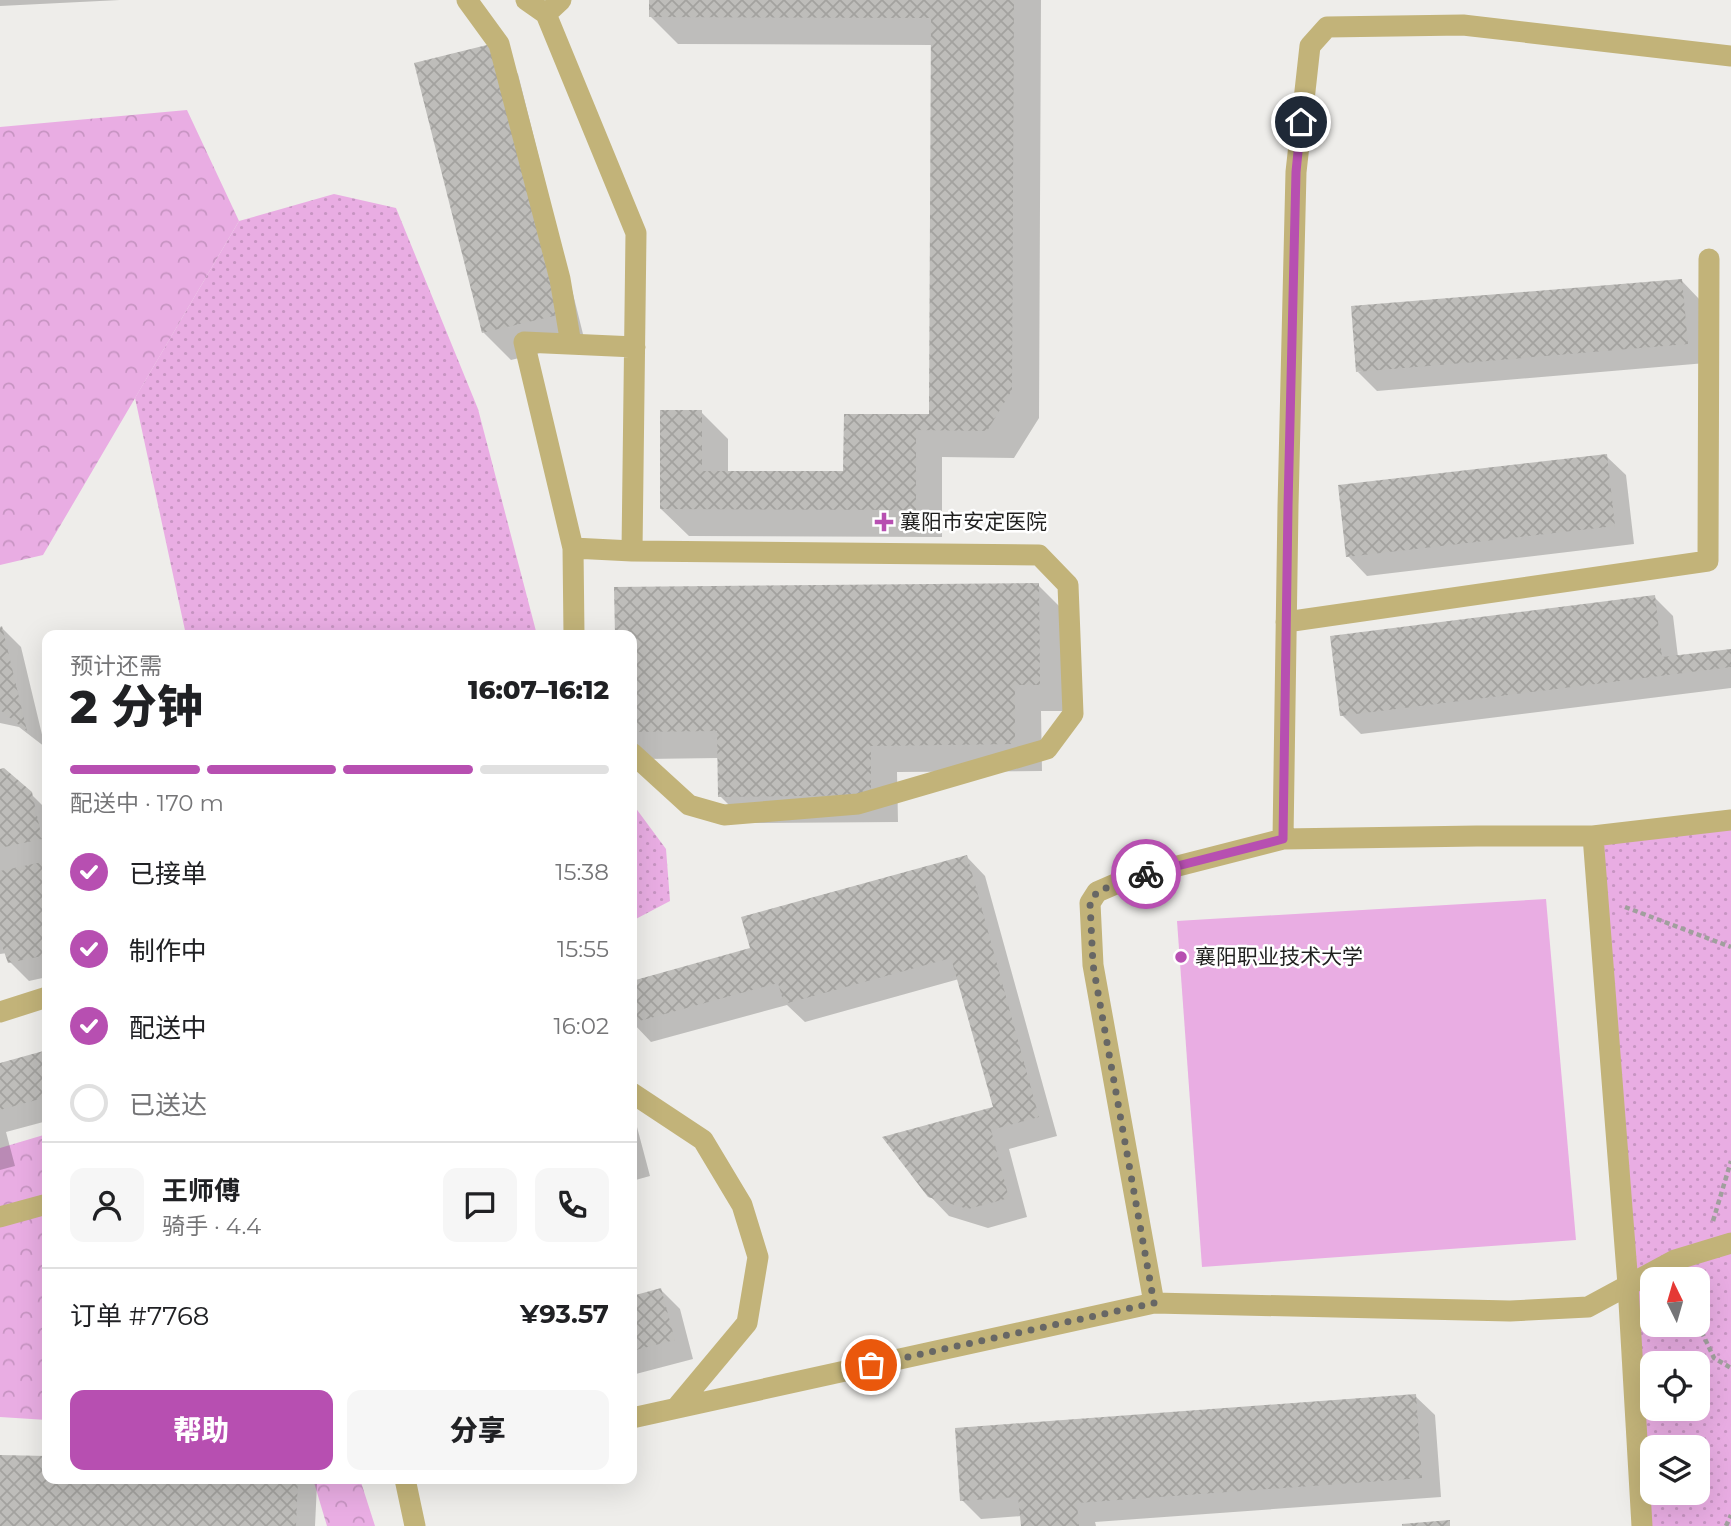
<!DOCTYPE html>
<html lang="zh">
<meta charset="utf-8">
<style>
body{margin:0;font-family:Montserrat,"Noto Sans SC",sans-serif;background:#f6f6f6;color:#202124;height:100vh;display:flex;flex-direction:column;font-size:26px;white-space:nowrap}
*{box-sizing:border-box;margin:0}
p{font-size:23px;color:#757577}
.icon{flex:none;width:38px;height:38px;fill:none;stroke:currentColor;stroke-width:2;stroke-linecap:round;stroke-linejoin:round}
.map{position:relative;flex:1;overflow:hidden}
.drawer{position:absolute;left:42px;top:630px;width:595px;height:854px;display:flex;flex-direction:column;background:#fff;border-radius:14px;box-shadow:0 7px 28px #0002}
.drawer>*{flex:none}
.needle{width:46px;rotate:355deg}
.fabs{position:absolute;left:1640px;top:1267px;display:grid;gap:14px}
.fabs a{display:grid;place-items:center;width:70px;height:70px;border-radius:14px;background:#fff;box-shadow:0 7px 28px #0002;font-size:35px}
.pin{position:absolute;display:grid;place-items:center;width:60px;height:60px;color:#fff;margin:-30px;border:4px solid #fff;border-radius:50%;box-shadow:0 2px 7px #0007}
.courier{position:absolute;display:grid;place-items:center;width:70px;height:70px;margin:-35px;border:5px solid #b74fb1;border-radius:50%;background:#fff;color:#222;box-shadow:0 2px 9px #0007}
.headline em{font-style:normal;font-weight:800}
.headline div{display:flex;flex-direction:column-reverse}
.headline{display:flex;align-items:center;justify-content:space-between;height:119px;padding:0 28px}
h1{font-size:46px;font-weight:800;line-height:52px}
.bar{display:grid;grid-template-columns:repeat(4,1fr);gap:10px 7px;align-content:center;height:84px;padding:0 28px}
.bar i{height:9px;border-radius:5px;background:#e0e0e0}
.bar .active{background:#b74fb1}
.bar p{grid-column:span 4}
.line{display:flex;align-items:center;gap:18px;padding:0 28px;border-top:2px solid #e0e0e0}
.line div{flex:1}
.round{display:grid;place-items:center;flex:none;width:74px;height:74px;border-radius:14px;background:#f6f6f6}
ol{padding:0 28px;list-style:none}
li{display:flex;align-items:center;gap:21px;height:77px}
li p{margin-inline-start:auto}
li .icon{padding:7px;border-radius:50%;background:#b74fb1;color:#fff;stroke-width:4}
li:last-child{color:#757577}
li i{width:38px;height:38px;border:4px solid #e0e0e0;border-radius:50%}
.button{display:flex;gap:14px;margin-top:auto;padding:14px 28px}
.button a{flex:1;height:80px;border-radius:14px;background:#b74fb1;color:#fff;font-size:28px;font-weight:800;line-height:80px;text-align:center}
.button a+a{background:#f6f6f6;color:#202124}
.map>svg:first-child{display:block}
</style>
<div class="map">
<svg width="1731" height="1526" viewBox="0 0 1731 1526">
<defs>
<pattern id="grass-dots" width="8" height="8" patternUnits="userSpaceOnUse" patternTransform="scale(1.75)"><rect width="8" height="8" fill="#e9ade3"/><path d="M2 2h.1M6 6h.1" fill="none" stroke="#c794c2" stroke-width="1.8" stroke-linecap="round"/></pattern>
<pattern id="forest-crowns" width="20" height="18" patternUnits="userSpaceOnUse" patternTransform="scale(1.75)"><rect width="20" height="18" fill="#e9ade3"/><path d="M2 6a3 3 0 1 1 6 0M12 15a3 3 0 1 1 6 0" fill="none" stroke="#c794c2"/></pattern>
<pattern id="building-cross-hatch" width="8" height="8" patternUnits="userSpaceOnUse" patternTransform="scale(1.75)"><rect width="8" height="8" fill="#bebdba"/><path d="M0 0l8 8M0 8l8-8" fill="none" stroke="#a3a29f"/></pattern>
</defs>
<rect width="100%" height="100%" fill="#eeedea"/>
<!-- grass -->
<path fill="url(#grass-dots)" fill-rule="evenodd" d="M334,194L396,208L478,409L537,635H186L135,398L239,221Z
M632,803L666,849L670,901L632,921Z
M1731,823V1526H1640L1593,836ZM1652,1279H1698V1325H1652ZM1652,1363H1698V1409H1652ZM1652,1447H1698V1493H1652Z"/>
<!-- forest -->
<path fill="url(#forest-crowns)" d="M187,110L239,221L43,555L0,565V127Z
M47,1134V1420L0,1417V1148Z
M313,1479H360L375,1526H327Z"/>
<!-- park -->
<path fill="#e9ade3" d="M1546,899L1576,1240L1202,1267L1177,921Z"/>
<!-- shadow -->
<path fill="#0003" d="M0,0H120L0,6Z
M651,0H1041L1039,418L1014,458L942,457V537L689,536L661,509L701,412L728,439V472L845,473L931,415L933,45L678,44L651,17Z
M491,46L518,74L585,342L511,360L483,332Z
M1681,280L1700,300L1706,363L1377,391L1358,372Z
M1606,456L1626,475L1634,544L1367,576L1348,556Z
M1038,585L1065,612L1066,711H1041L1042,771L897,772L898,822L747,823L720,796L719,758L645,759L632,745V635H617L616,589Z
M1654,597L1673,616L1678,657L1731,650V688L1361,734L1342,715Z
M2,628L21,647L45,747L19,727L0,723V629Z
M0,771L31,794L47,810V977L29,981L10,962L7,953L0,954Z
M966,856L985,876L1057,1136L1009,1149L1027,1217L988,1228L949,1216L930,1196L995,1108L959,979L805,1022L787,1005L651,1042L632,1022V982L752,950Z
M47,1052V1121L6,1132L15,1166L0,1170V1065Z
M632,1122L637,1127L650,1176L632,1181Z
M661,1290L680,1309L693,1359L632,1375V1297Z
M1415,1396L1435,1415L1441,1497L1095,1522L1096,1526H1022V1516L981,1519L962,1500Z
M0,1456L47,1458V1479H311L317,1484L315,1526H0Z"/>
<!-- building -->
<path fill="url(#building-cross-hatch)" d="M649,0H1014L1012,390L987,431L916,430V510L660,509V410H702V471H843L844,414H929L931,18L649,17Z
M491,44L558,315L482,333L414,63Z
M1682,279L1688,344L1356,372L1351,306Z
M1607,454L1615,526L1346,557L1338,485Z
M1039,583L1040,685H1015V744L871,746V795L718,797L717,731L632,732V635H615L614,587Z
M1655,595L1662,657L1731,649V667L1340,716L1330,636Z
M2,626L27,731L0,710V627Z
M4,768L32,792L42,839L0,848V769Z
M967,855L1039,1117L991,1130L1009,1198L968,1209L928,1197L882,1137L993,1107L951,958L784,1004L778,983L632,1023V981L750,948L741,917Z
M47,861V955L8,963L0,940V871Z
M47,1050V1097L0,1110V1063Z
M661,1288L675,1340L632,1351V1296Z
M1416,1394L1422,1478L1077,1503L1079,1526H1021L1018,1497L960,1501L955,1428Z
M0,1455L47,1456V1479H298L296,1526H0Z
M1450,1520V1526H1402V1524Z"/>
<g fill="none" stroke-linecap="round" stroke-linejoin="round">
<!-- path -->
<path stroke="#a09f9d" stroke-width="4.5" stroke-dasharray="5 3.5" stroke-linecap="butt" d="M1625,907L1731,947
M1713,1221L1731,1161
M1698,1324L1714,1358L1731,1368
M1726,1526L1731,1515"/>
<!-- service -->
<path stroke="#c2b379" stroke-width="21" d="M467,0L499,44L560,279L571,344
M526,0L546,14
M561,0L546,14L636,233L632,551
M573,548L524,342L635,347
M1286,622L1708,561L1709,259
M574,635L573,548L632,551L1039,555L1068,585L1073,714L1047,749L858,804L724,815L689,805L632,753
M1593,836L1628,1285L1642,1526
M1283,839L1288,506L1296,172L1310,46L1327,27L1463,25L1731,56
M0,1012L47,997
M632,1093L703,1140L742,1205L758,1257L747,1323L676,1408
M0,1217L47,1204
M1154,1303L1093,965L1090,903L1097,892L1127,879L1283,839L1477,836H1593L1731,820
M632,1418L1154,1303L1510,1311L1588,1307L1675,1260L1731,1243
M405,1479L415,1526"/>
</g>
<g fill="none" stroke-linecap="round" stroke-linejoin="round">
<!-- done -->
<path stroke="#676765" stroke-width="7" stroke-dasharray="0 12.6" d="M871,1365L1154,1303L1093,965L1090,903L1097,892L1127,879L1146,874"/>
<!-- route -->
<path stroke="#b74fb1" stroke-width="9" d="M1146,874L1283,839L1288,506L1296,172L1301,122"/>
</g>
<!-- markers -->
<g fill="#b74fb1" stroke="#fff" stroke-width="2.5">
<path d="M880.5 511.5h7v7h7v7h-7v7h-7v-7h-7v-7h7z"/>
<circle cx="1181" cy="957" r="7"/>
</g>
<g text-anchor="middle" stroke-width="5" stroke-linejoin="round" paint-order="stroke">
<!-- poi labels -->
<g font-size="21" fill="#1f1f1e" stroke="#fff" text-anchor="start">
<text x="900" y="529">襄阳市安定医院</text>
<text x="1195" y="964">襄阳职业技术大学</text>
</g>
</g>
</svg>
<div class="fabs">
<a><svg class="needle" viewBox="-14 -14 28 28"><path d="M0-13l5 13h-10z" fill="#e53935"/><path d="M0 13l5-13h-10z" fill="#757577"/></svg></a>
<a><svg class="icon" aria-label="locate" viewBox="0 0 24 24"><circle cx="12" cy="12" r="6"/><path d="M12 2v4M12 18v4M2 12h4M18 12h4"/></svg></a>
<a><svg class="icon" aria-label="layers" viewBox="0 0 24 24"><path d="M12 4l9 5-9 5-9-5zM3 14l9 5 9-5"/></svg></a>
</div>
<div class="pin" style="left:871px;top:1365px;background:#ea580c"><svg class="icon" aria-label="bag" viewBox="0 0 24 24"><path d="M5 8h14l-1 12H6zM9 8a3 3 0 0 1 6 0"/></svg></div>
<div class="pin" style="left:1301px;top:122px;background:#1f2937"><svg class="icon" aria-label="home" viewBox="0 0 24 24"><path d="M3 11l9-7 9 7M6 9v11h12V9"/></svg></div>
<div class="courier" style="left:1146px;top:874px"><svg class="icon" aria-label="bike" viewBox="0 0 24 24"><circle cx="6" cy="16" r="4"/><circle cx="18" cy="16" r="4"/><path d="M6 16l4-8h5l3 8M10 8l3 8H6M13 5h3"/></svg></div>
<section class="drawer">
<div class="headline"><div><h1>2 分钟</h1><p>预计还需</p></div><em>16:07–16:12</em></div>
<div class="bar"><i class="active"></i><i class="active"></i><i class="active"></i><i></i><p>配送中 · 170 m</p></div>
<ol>
<li><svg class="icon" aria-label="check" viewBox="0 0 24 24"><path d="M5 12l5 5 9-10"/></svg>已接单<p>15:38</p></li>
<li><svg class="icon" aria-label="check" viewBox="0 0 24 24"><path d="M5 12l5 5 9-10"/></svg>制作中<p>15:55</p></li>
<li><svg class="icon" aria-label="check" viewBox="0 0 24 24"><path d="M5 12l5 5 9-10"/></svg>配送中<p>16:02</p></li>
<li><i></i>已送达</li>
</ol>
<div class="line" style="height:126px"><a class="round"><svg class="icon" aria-label="person" viewBox="0 0 24 24"><circle cx="12" cy="8" r="4"/><path d="M4 21q1-7 8-7t8 7"/></svg></a><div><b>王师傅</b><p>骑手 · 4.4</p></div><a class="round"><svg class="icon" aria-label="chat" viewBox="0 0 24 24"><path d="M4 5h16v11H9l-5 4z"/></svg></a><a class="round"><svg class="icon" aria-label="phone" viewBox="0 0 24 24"><path d="M5 4h4l2 5-3 2q2 4 5 5l2-3 5 2v4C11 20 4 13 5 4z"/></svg></a></div>
<div class="line" style="height:91px"><div>订单 #7768</div><b>¥93.57</b></div>
<div class="button"><a>帮助</a><a>分享</a></div>
</section>
</div>
